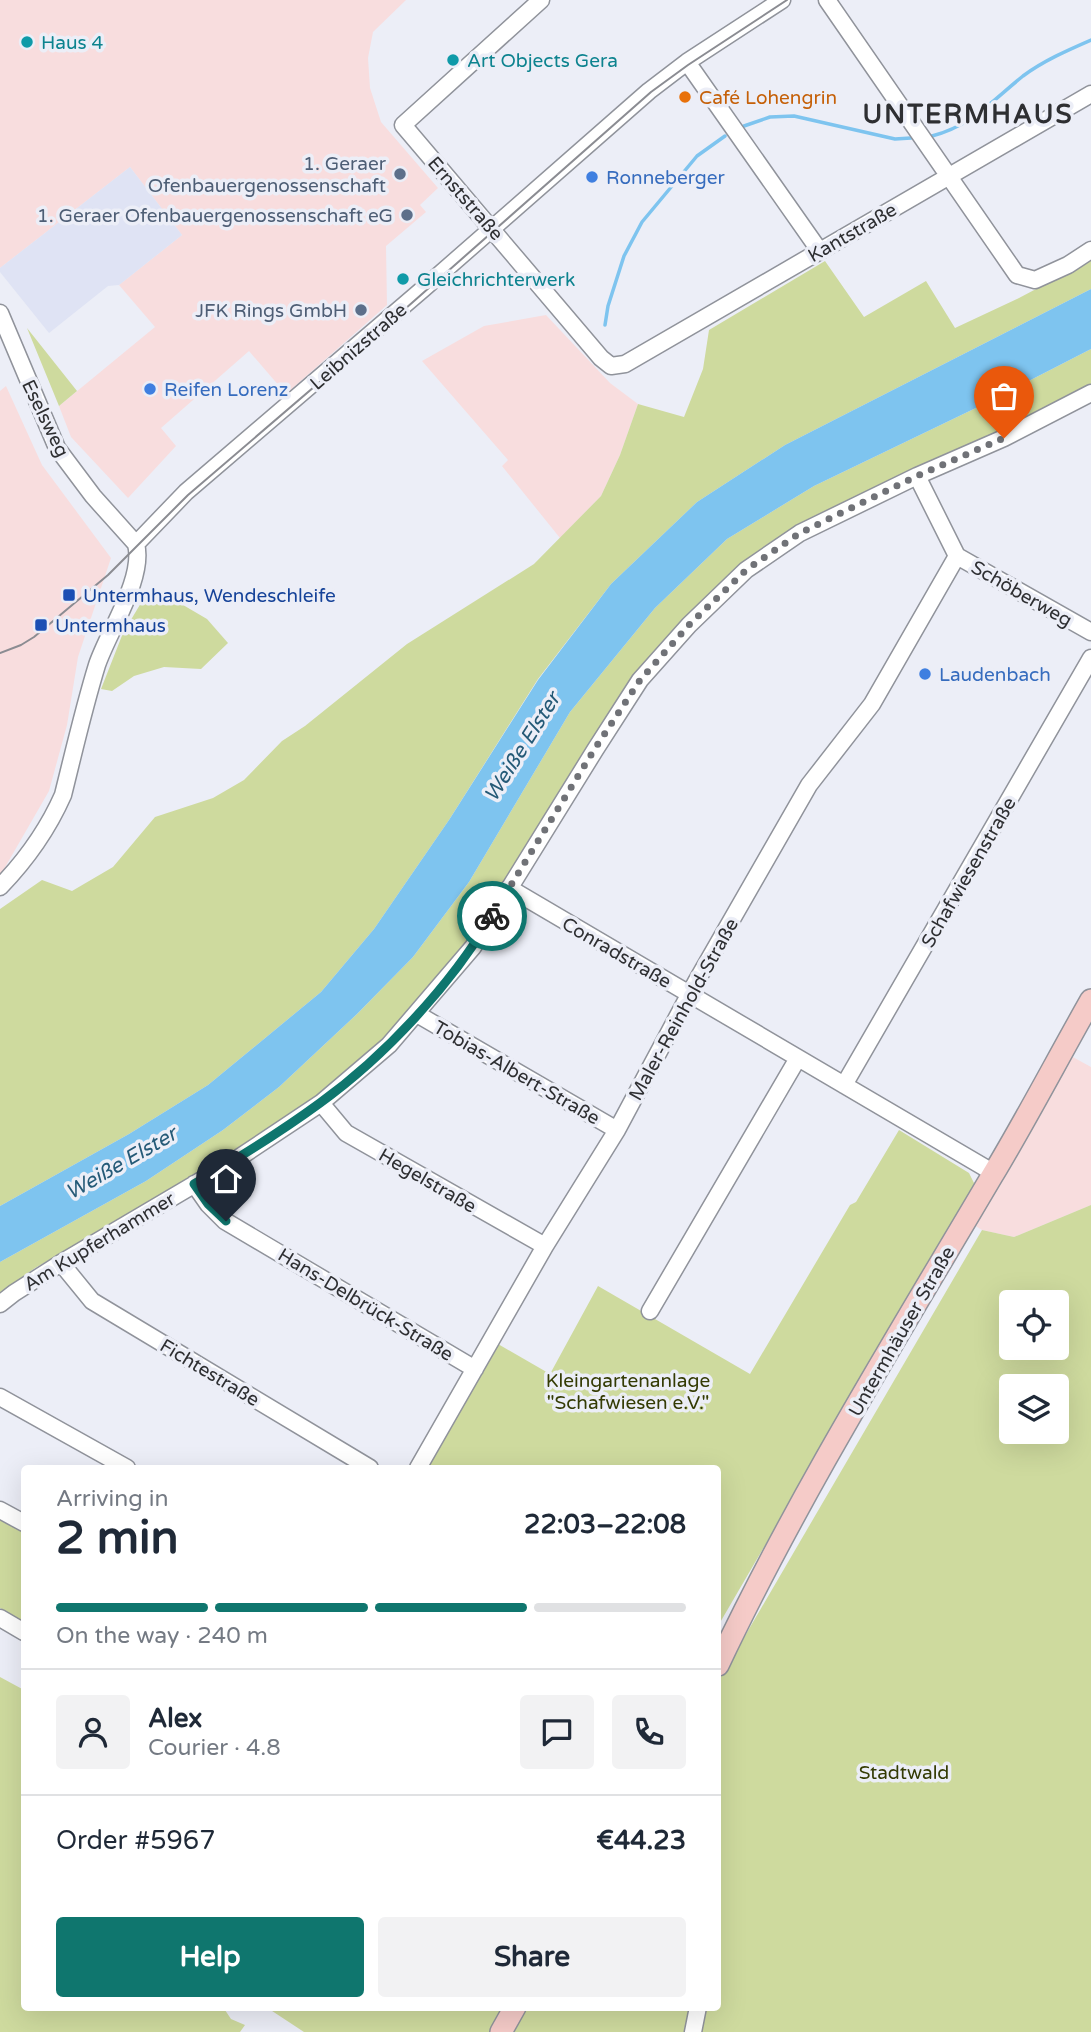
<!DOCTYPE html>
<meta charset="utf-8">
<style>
body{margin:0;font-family:"Varela Round",sans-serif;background:#f2f2f3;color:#1f2937;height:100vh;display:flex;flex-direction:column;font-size:26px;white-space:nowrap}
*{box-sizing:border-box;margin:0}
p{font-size:23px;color:#747a83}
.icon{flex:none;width:38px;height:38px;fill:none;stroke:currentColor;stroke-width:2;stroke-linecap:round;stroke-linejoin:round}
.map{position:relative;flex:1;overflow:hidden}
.sheet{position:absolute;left:21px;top:1465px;width:700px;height:546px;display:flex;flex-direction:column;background:#fff;border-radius:7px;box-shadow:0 7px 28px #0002}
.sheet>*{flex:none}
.fabs{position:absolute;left:999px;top:1290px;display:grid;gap:14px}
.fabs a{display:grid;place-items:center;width:70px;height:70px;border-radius:7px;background:#fff;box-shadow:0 7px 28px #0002;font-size:35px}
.pin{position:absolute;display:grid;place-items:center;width:60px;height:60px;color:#fff;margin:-72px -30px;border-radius:50% 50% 50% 0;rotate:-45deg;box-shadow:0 0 7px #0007}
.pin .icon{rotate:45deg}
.courier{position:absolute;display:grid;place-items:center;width:70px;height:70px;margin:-35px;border:5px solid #0f766e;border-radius:50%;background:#fff;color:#222;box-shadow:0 2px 9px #0007}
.summary em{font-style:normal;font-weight:700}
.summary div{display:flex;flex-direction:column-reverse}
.summary{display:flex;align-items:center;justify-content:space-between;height:119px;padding:0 35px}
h1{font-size:46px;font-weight:700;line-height:52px}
.bar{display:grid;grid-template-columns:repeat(4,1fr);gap:10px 7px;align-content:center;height:84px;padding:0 35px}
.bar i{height:9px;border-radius:5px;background:#e0e1e3}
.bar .on{background:#0f766e}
.bar p{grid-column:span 4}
.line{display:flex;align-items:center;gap:18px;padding:0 35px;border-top:2px solid #e0e1e3}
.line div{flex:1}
.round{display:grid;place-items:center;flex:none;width:74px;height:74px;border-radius:7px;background:#f2f2f3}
.button{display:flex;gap:14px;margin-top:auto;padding:14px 35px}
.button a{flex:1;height:80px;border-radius:7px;background:#0f766e;color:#fff;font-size:28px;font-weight:700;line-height:80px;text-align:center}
.button a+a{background:#f2f2f3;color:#1f2937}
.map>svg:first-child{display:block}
</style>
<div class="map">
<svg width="1091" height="2032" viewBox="0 0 1091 2032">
<rect width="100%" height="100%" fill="#eceef7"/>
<!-- commercial -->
<path fill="#f8ddde" d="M0,0H406L373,32L368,58L370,88L381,122L438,188L420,205L426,212L386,246L387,305L286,394L249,351L161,428L176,446L128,498L71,437L59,406L155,327L119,285L182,235L130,167L0,268Z
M546,315L610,383L638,404L620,455L601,496L560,538L502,466L508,460L422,361L484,326Z
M6,386L42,465L111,558L78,657L67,725L49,791L0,876V391Z
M1071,1056L1091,1067V1205L1014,1237L982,1230L974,1225Z"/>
<!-- built -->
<path fill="#dfe3f4" d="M130,167L182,235L119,285L108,286L49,333L0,272V268Z"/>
<!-- green -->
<path fill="#ceda9e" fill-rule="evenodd" d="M1091,260V289L785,445L697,502L611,584L538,679L449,820L374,929L321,992L208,1085L129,1134L0,1206V909L42,880L72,891L113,867L155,817L213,798L244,780L282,741L305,726L407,644L534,564L601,496L620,455L638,404L684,417L703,369L709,330L825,261L864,317L926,281L955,328L1019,298Z
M27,328L77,391L59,406Z
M1091,349V387L1004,433L817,518L676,632L454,962L378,1047L301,1110L156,1199L35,1268L0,1293V1262L146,1181L223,1130L279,1087L357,1014L413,957L469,882L570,712L655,608L727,539L814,486L980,406Z
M166,595L207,619L228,643L201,669L164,667L134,676L112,691L101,689L123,633L141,603Z
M899,1130L969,1173L975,1185L718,1626V1468H425L498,1344L550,1374L598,1286L750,1374L850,1205L856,1202Z
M1091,1205V2032H304L266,2007H718V1682L982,1230L1014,1237ZM1012,1302H1057V1348H1012ZM1012,1386H1057V1432H1012Z
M0,1515L24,1528V1622L0,1608Z
M0,1677L24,1690V2007H223L231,2019L245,2025L240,2032H0Z"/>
<!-- water -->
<path fill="#7ec4ef" d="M1091,289V349L980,406L814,486L727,539L655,608L570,712L469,882L413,957L357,1014L279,1087L223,1130L146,1181L0,1262V1206L129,1134L208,1085L321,992L374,929L449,820L538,680L611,584L697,502L785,445Z"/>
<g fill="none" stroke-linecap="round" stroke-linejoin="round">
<!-- stream -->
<path stroke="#7ec4ef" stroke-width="3.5" d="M744,126L770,117L794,116L895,139L911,138
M932,136C971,126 992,101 1023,76C1043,61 1068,50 1091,40
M605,325L608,306L624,256L642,222L697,156L725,136"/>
<!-- street casing -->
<g stroke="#90939b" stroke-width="19">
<path id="street" d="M541,0L403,125L601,358L611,366L625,364L1091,94
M827,0L1017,275L1035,280L1068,265L1091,250
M687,62L819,250
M0,313L57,448L93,496L136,544
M917,476L957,556L1091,632
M0,887C26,860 48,829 63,795C74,751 84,707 97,665C108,632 145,578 136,544L186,492L423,289L649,91L687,62L782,0
M509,888L994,1173
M417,1014L617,1130
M844,1085L1091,658
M321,1103L346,1133L545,1246
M194,1184L208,1204L225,1221L475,1369
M61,1263L92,1301L370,1468
M0,1304L14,1293L61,1263L234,1161L321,1103L389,1045L473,947L595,750L640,680L689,625L746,570L800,533L917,476L1004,438L1091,393
M650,1311L798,1058
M0,1397L127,1468
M418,1468L545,1246L617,1130L696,982L809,785L872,704L957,556
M0,1510L24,1523
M0,1618L24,1632
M693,2032L698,2007"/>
</g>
<!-- secondary casing -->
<g stroke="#90939b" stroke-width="24">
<path id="secondary" d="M718,1665C798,1496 897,1337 992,1176C1027,1118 1058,1058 1091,1000
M501,2032L515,2007"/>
</g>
<!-- street -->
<use href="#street" stroke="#fff" stroke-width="16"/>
<!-- secondary -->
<use href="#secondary" stroke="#f5cbc8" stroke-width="21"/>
<!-- tram -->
<path stroke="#8b8c92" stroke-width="2" d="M0,653L21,645L34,637L108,575L188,495L405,309L651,92L688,65L787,0"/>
</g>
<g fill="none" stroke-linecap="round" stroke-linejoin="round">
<!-- done -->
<path stroke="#707277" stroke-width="7" stroke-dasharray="0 12.6" d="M492,916L594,750L640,680L689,625L746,570L800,533L917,476L1004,438"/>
<!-- route -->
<path stroke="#0f766e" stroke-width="9" d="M226,1221L208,1204L194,1184C237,1159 279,1133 320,1103C385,1056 450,986 492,916"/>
</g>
<!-- markers -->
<g fill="#0f9aa8" stroke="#eceef7" stroke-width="2.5">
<circle cx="27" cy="42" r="7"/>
<circle cx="453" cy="60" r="7"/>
<circle cx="403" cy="279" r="7"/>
</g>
<circle fill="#e8710a" stroke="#eceef7" stroke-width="2.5" cx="685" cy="97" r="7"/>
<g fill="#5c6f8a" stroke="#eceef7" stroke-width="2.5">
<circle cx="400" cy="174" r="7"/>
<circle cx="407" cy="215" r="7"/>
<circle cx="361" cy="310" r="7"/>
</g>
<g fill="#3f7fe0" stroke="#eceef7" stroke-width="2.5">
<circle cx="592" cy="177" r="7"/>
<circle cx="150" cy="389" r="7"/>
<circle cx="925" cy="674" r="7"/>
</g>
<g fill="#1a4fb4" stroke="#eceef7" stroke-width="2.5">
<rect x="62" y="588" width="14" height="14" rx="3.5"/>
<rect x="34" y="618" width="14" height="14" rx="3.5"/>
</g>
<g text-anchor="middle" stroke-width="7" stroke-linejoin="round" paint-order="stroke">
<!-- culture labels -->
<g font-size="19" fill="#0d838f" stroke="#eceef7" text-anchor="start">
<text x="41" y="49">Haus 4</text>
<text x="467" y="67">Art Objects Gera</text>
<text x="417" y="286">Gleichrichterwerk</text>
</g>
<!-- food labels -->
<g font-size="19" fill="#c56008" stroke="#eceef7" text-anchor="start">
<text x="699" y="104">Café Lohengrin</text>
</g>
<!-- service labels -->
<g font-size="19" fill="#4e5e75" stroke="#eceef7" text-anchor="end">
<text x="386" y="170">1. Geraer<tspan x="386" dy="22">Ofenbauergenossenschaft</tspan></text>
<text x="393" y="222">1. Geraer Ofenbauergenossenschaft eG</text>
<text x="347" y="317">JFK Rings GmbH</text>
</g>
<!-- shop labels -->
<g font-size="19" fill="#366cbe" stroke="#eceef7" text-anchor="start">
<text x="606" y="184">Ronneberger</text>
<text x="164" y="396">Reifen Lorenz</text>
<text x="939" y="681">Laudenbach</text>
</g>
<!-- street labels -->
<g font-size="19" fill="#2e2f32" stroke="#eceef7">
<text transform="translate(466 198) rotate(49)" y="7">Ernststraße</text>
<text transform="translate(852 232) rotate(-30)" y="7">Kantstraße</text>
<text transform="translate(358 346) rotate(-41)" y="7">Leibnizstraße</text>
<text transform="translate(46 418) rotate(64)" y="7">Eselsweg</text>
<text transform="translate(1022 593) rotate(30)" y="7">Schöberweg</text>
<text transform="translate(968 872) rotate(-60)" y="7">Schafwiesenstraße</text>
<text transform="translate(617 952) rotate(30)" y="7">Conradstraße</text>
<text transform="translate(683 1009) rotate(-61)" y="7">Maler-Reinhold-Straße</text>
<text transform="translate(517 1072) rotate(30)" y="7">Tobias-Albert-Straße</text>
<text transform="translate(428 1180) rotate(30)" y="7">Hegelstraße</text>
<text transform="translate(99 1241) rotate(-31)" y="7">Am Kupferhammer</text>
<text transform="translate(366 1304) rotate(31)" y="7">Hans-Delbrück-Straße</text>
<text transform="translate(901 1331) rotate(-60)" y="7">Untermhäuser Straße</text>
<text transform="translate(210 1372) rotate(31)" y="7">Fichtestraße</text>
</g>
<!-- transit labels -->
<g font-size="19" fill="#164399" stroke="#eceef7" text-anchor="start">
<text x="83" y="602">Untermhaus, Wendeschleife</text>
<text x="55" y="632">Untermhaus</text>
</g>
<!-- park labels -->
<g font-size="19" fill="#343b04" stroke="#eceef7">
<text x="628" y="1387">Kleingartenanlage<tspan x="628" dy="22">"Schafwiesen e.V."</tspan></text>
<text x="904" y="1779">Stadtwald</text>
</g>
<!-- water labels -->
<g font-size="21" font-style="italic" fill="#255a77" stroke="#eceef7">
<text transform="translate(522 747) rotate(-58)" y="7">Weiße Elster</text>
<text transform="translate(121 1163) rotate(-30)" y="7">Weiße Elster</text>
</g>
<!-- district labels -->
<g font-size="26" font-weight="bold" letter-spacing="2" fill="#2e2f32" stroke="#eceef7">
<text x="968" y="123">UNTERMHAUS</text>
</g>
</g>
</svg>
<div class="fabs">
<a><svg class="icon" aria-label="locate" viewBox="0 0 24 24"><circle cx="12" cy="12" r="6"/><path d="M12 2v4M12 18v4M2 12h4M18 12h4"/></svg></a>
<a><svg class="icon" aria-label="layers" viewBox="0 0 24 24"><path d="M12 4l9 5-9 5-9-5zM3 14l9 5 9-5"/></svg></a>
</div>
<div class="pin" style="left:1004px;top:438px;background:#ea580c"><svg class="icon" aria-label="bag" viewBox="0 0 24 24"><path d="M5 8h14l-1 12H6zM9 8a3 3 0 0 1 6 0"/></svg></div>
<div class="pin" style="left:226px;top:1221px;background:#1f2937"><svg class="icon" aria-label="home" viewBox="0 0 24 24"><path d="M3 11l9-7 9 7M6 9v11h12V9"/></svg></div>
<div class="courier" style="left:492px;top:916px"><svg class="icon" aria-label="bike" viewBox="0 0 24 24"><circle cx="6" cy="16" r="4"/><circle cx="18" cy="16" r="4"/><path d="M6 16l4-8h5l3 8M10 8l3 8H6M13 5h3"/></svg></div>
<section class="sheet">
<div class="summary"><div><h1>2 min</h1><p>Arriving in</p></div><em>22:03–22:08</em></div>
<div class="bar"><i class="on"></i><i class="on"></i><i class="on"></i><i></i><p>On the way · 240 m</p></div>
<div class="line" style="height:126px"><a class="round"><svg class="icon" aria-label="person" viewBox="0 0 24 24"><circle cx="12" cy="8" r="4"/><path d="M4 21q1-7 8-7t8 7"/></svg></a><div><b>Alex</b><p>Courier · 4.8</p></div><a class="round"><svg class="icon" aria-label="chat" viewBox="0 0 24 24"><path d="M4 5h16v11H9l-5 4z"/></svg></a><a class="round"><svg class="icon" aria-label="phone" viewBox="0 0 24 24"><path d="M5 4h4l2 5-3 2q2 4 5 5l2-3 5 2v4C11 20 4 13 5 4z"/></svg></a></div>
<div class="line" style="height:91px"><div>Order #5967</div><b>€44.23</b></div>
<div class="button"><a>Help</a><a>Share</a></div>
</section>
</div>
